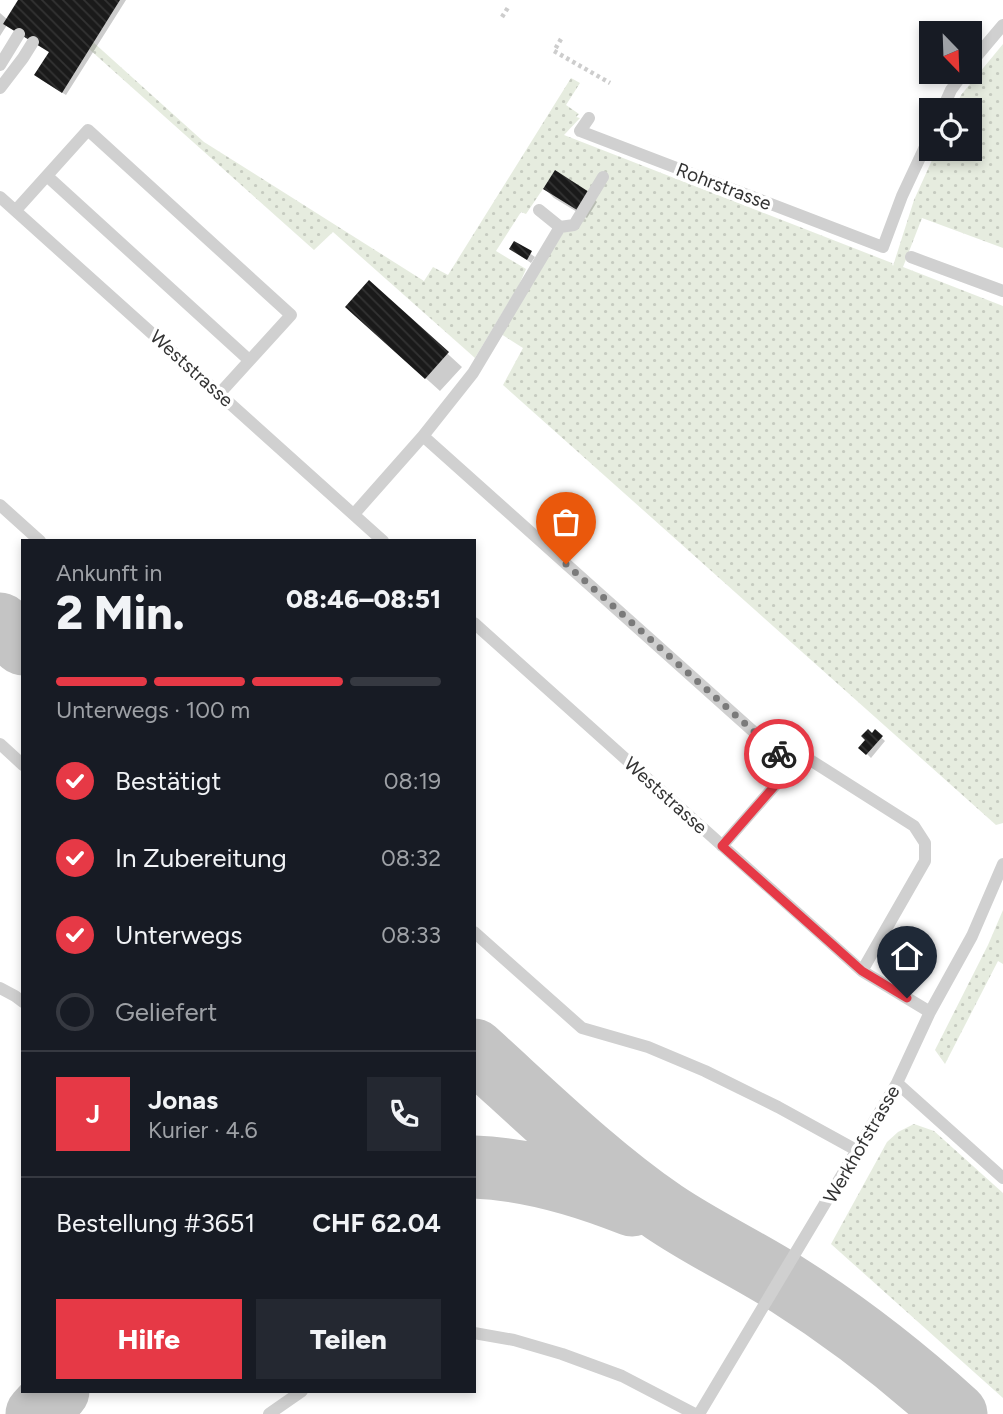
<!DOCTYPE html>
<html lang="de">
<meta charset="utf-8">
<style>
body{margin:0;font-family:Figtree,sans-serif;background:#242831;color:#f1f3f6;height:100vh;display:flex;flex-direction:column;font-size:26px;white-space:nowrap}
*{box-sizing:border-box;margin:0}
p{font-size:23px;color:#9ea1a6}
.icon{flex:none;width:38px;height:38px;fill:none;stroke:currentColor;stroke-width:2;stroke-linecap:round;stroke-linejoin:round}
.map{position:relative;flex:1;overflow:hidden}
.details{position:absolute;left:21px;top:539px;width:455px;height:854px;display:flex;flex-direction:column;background:#171b24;border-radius:0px;box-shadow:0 4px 10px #0003}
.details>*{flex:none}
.needle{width:46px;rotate:157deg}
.controls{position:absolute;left:919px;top:21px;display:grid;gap:14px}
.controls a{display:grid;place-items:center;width:63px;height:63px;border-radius:0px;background:#171b24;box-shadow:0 4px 10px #0003;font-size:35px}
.pin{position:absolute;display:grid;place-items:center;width:60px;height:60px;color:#fff;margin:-72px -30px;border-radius:50% 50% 50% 0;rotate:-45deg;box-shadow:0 0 7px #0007}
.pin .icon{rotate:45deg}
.courier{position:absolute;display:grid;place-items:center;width:70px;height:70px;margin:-35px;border:5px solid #e63946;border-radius:50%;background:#fff;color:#222;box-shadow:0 2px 9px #0007}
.summary em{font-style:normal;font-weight:800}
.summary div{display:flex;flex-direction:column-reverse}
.summary{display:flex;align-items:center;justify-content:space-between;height:119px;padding:0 35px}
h1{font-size:46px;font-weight:800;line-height:52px}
.bar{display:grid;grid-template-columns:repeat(4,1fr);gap:10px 7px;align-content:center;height:84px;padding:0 35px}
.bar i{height:9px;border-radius:5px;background:#363941}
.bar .on{background:#e63946}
.bar p{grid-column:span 4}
.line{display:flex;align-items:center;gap:18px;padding:0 35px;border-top:2px solid #363941}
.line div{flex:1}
.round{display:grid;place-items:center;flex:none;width:74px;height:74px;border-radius:0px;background:#242831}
ol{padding:0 35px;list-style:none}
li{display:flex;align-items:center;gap:21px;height:77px}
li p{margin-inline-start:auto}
li .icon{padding:7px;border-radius:50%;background:#e63946;color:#fff;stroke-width:4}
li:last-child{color:#9ea1a6}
li i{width:38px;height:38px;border:4px solid #363941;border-radius:50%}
.action{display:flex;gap:14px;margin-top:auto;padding:14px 35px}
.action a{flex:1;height:80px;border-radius:0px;background:#e63946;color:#fff;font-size:28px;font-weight:800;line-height:80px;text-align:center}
.action a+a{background:#242831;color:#f1f3f6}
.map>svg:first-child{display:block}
</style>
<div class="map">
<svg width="1003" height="1414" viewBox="0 0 1003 1414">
<defs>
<pattern id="grass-dots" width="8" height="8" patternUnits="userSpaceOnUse" patternTransform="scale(1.75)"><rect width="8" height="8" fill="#e6ecdf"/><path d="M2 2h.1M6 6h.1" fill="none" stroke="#c6cbc0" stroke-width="1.8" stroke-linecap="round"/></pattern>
<pattern id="building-back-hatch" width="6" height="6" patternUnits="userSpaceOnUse" patternTransform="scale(1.75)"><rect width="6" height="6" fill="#1a1a1a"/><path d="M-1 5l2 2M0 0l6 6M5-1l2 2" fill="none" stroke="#333"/></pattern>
</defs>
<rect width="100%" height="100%" fill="#fff"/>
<!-- grass -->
<path fill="url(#grass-dots)" d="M93,42L204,142L424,281L433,267L448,275L571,78L580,83L566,105L579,114L576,117L580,118L564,135L892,263L893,266L914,200L937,149H970V110H954L961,95L1003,44V248L922,218L903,267L1003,306V823L996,825L503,385L523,348L501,334L588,192L555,171L526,214L521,212L496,251L526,269L519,285L475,358L333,232L314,250L89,49Z
M1003,910V964L998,961L945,1064L935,1050L988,945Z
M914,1124L934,1131L1003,1193V1398L831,1244L887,1142L898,1132Z"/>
<!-- shadow -->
<path fill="#0003" d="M20,0H126L66,95L40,79L50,53L7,25L0,36V13L8,20Z
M545,189L588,193L597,202L587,218L554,198Z
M515,243L535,257L531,263L511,249Z
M369,282L462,367L440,391L361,320Z
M875,732L885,741L871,758L861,748Z"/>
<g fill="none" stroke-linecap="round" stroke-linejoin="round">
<!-- taxiway -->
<path stroke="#c4c4c4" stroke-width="63" d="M0,624L23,644
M474,1050C536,1106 596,1165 664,1212C704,1239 747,1259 788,1285C848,1323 903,1366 956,1414
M474,1167C529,1169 582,1185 632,1205
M37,1414L58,1391"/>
</g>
<!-- building -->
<path fill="url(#building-back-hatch)" d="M18,0H120L62,93L34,75L49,52L3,24Z
M555,170L589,192L577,210L543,189Z
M514,241L532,251L527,260L509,249Z
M369,280L449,352L425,379L345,307Z
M868,729L872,733L875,729L883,736L866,755L858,748L865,740L861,736Z"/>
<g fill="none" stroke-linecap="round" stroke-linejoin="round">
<!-- path -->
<path stroke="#cdcdcd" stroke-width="4.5" stroke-dasharray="3.5 3.5" stroke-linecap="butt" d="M502,17L509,6
M561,39L554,51L610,83"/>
<!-- service -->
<path stroke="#d0d0d0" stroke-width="12" d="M970,64L1003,25
M0,65L19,34
M0,88L23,58L33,42
M942,110L951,90L964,72
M589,118L580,131L883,247L902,196L931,134
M47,176L249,360
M0,197L383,541
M16,210L88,130L291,315L220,393
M560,227L574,225L603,177
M911,257L1003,291
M423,436L792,766L807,758L914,826L925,843V861L862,971
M0,505L40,541
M354,514L423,436L473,373L560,227L539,210
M474,623L862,971L930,1012
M0,744L23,765
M722,846L792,766
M474,932L582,1028L648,1047L705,1071L778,1107L858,1151
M0,988L15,996L23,1002
M897,1083L1003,1178
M474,1333L514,1340L562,1354L622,1376L695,1414
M269,1414L302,1391
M699,1414L897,1083L930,1012L972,936L1003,864"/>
</g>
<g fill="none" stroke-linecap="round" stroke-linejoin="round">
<!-- done -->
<path stroke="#7a7a7a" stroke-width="7" stroke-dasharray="0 12.6" d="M566,564L779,754"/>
<!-- route -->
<path stroke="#e63946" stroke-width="9" d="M779,754L792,766L722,846L862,971L907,998"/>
</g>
<g text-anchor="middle" stroke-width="7" stroke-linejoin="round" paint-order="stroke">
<!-- street labels -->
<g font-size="19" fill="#333" stroke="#fff">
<text transform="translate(724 186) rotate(21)" y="7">Rohrstrasse</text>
<text transform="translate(192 368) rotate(42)" y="7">Weststrasse</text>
<text transform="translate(666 795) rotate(42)" y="7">Weststrasse</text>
<text transform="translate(861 1144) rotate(-60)" y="7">Werkhofstrasse</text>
</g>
</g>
</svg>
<div class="controls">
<a><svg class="needle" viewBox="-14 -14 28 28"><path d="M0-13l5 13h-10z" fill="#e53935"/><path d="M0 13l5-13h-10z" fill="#9ea1a6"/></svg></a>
<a><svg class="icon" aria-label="locate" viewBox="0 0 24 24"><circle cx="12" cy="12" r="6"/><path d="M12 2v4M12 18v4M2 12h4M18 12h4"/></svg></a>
</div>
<div class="pin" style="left:566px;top:564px;background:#ea580c"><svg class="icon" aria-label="bag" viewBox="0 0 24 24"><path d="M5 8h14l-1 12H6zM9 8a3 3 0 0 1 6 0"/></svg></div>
<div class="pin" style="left:907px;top:998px;background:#1f2937"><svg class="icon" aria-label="home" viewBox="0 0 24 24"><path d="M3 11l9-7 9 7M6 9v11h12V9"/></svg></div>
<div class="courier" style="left:779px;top:754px"><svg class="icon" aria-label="bike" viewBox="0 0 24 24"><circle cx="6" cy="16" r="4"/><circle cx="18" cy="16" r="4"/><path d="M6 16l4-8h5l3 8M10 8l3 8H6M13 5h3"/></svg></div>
<section class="details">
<div class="summary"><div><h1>2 Min.</h1><p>Ankunft in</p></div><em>08:46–08:51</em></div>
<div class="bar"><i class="on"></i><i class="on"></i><i class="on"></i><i></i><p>Unterwegs · 100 m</p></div>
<ol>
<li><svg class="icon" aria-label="check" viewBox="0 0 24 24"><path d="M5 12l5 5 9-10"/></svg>Bestätigt<p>08:19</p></li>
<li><svg class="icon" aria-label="check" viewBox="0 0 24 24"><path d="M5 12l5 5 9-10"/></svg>In Zubereitung<p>08:32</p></li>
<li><svg class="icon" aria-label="check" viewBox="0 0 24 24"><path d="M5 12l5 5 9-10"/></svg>Unterwegs<p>08:33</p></li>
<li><i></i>Geliefert</li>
</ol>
<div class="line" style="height:126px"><b class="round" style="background:#e63946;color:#fff">J</b><div><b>Jonas</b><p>Kurier · 4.6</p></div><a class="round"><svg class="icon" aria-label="phone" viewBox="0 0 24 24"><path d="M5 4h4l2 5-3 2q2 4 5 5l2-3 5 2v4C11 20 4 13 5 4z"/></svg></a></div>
<div class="line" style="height:91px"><div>Bestellung #3651</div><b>CHF 62.04</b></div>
<div class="action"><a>Hilfe</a><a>Teilen</a></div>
</section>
</div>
